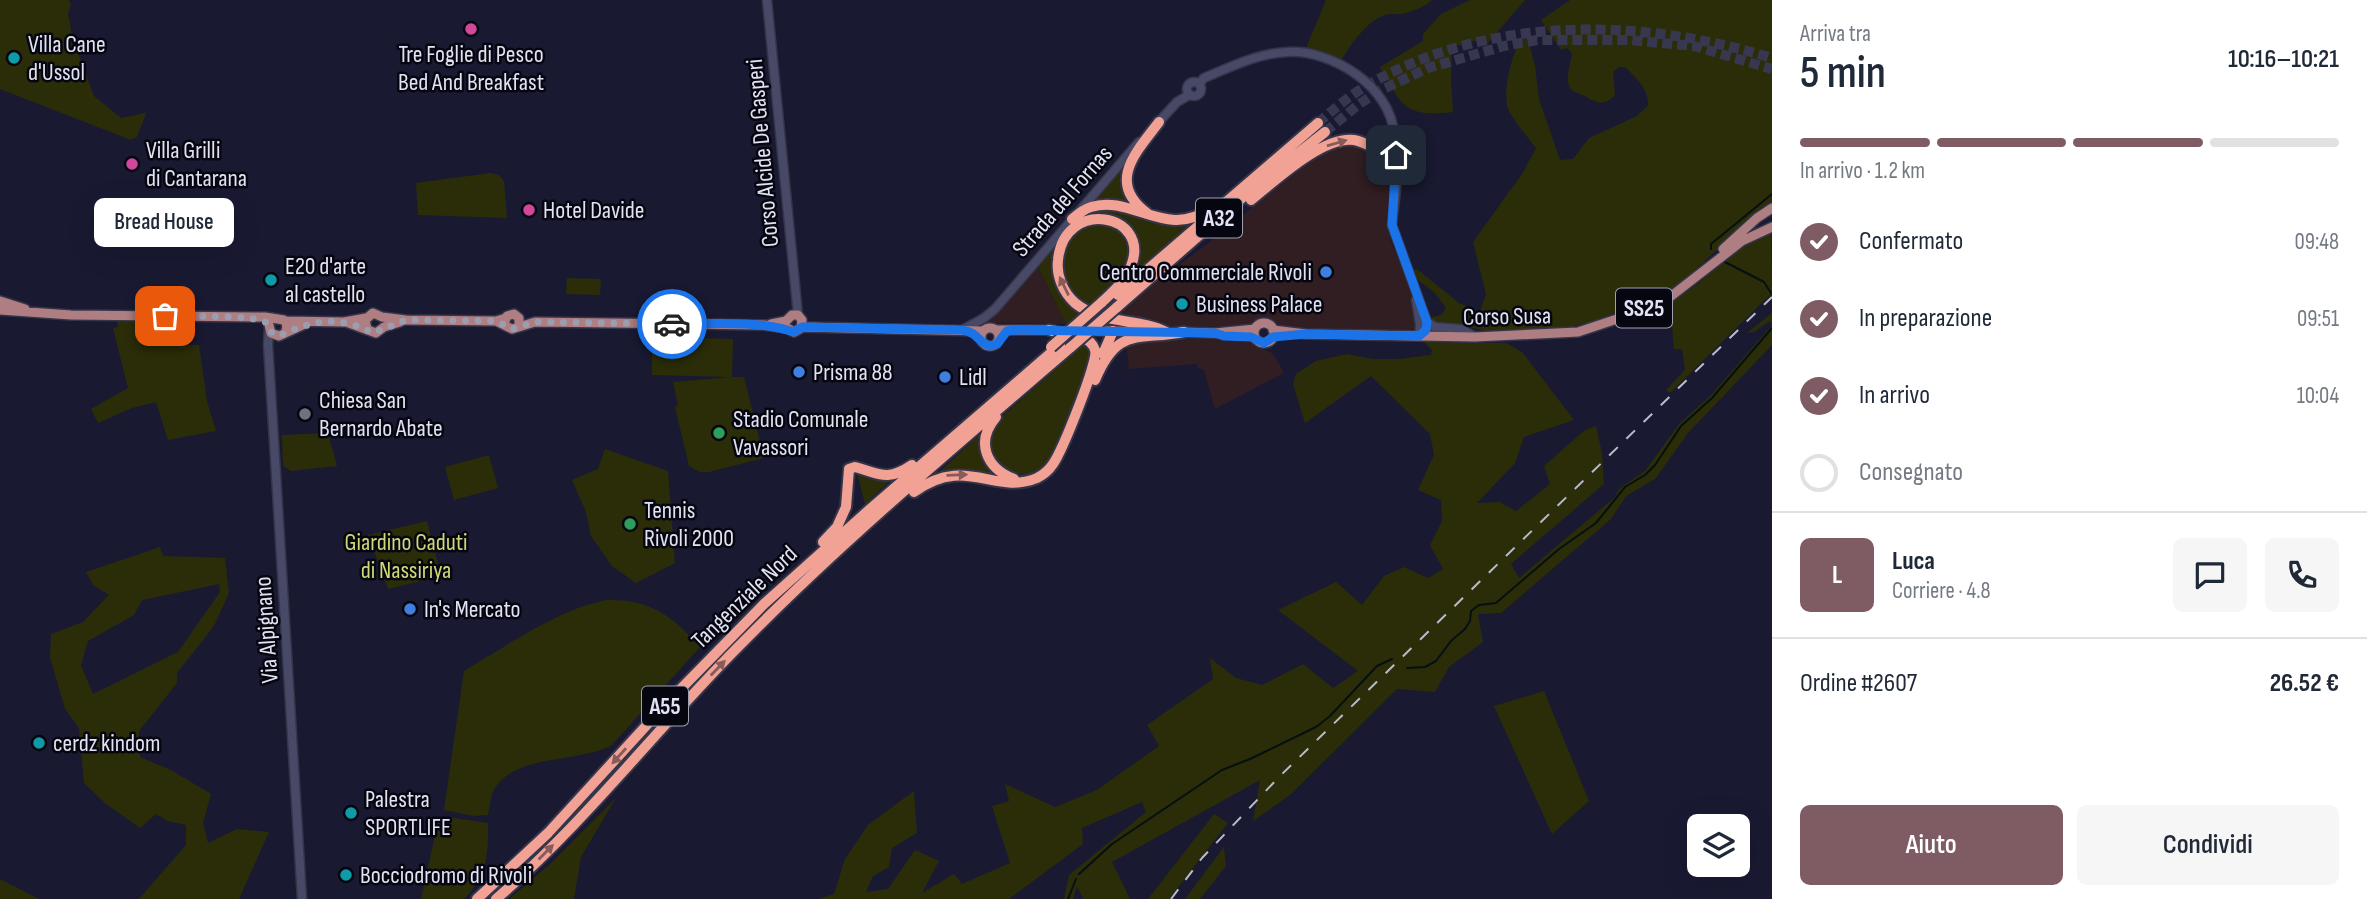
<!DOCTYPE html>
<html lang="it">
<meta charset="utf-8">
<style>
body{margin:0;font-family:"Sofia Sans Condensed",sans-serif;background:#f6f6f7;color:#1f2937;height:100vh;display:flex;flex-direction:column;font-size:26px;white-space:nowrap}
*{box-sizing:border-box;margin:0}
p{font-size:23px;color:#747a83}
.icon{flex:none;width:38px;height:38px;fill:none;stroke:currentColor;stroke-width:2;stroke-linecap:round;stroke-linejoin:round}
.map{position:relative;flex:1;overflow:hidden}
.side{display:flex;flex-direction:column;background:#fff;width:595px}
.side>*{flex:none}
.buttons{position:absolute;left:1687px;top:814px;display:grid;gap:14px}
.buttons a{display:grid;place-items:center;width:63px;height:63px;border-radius:10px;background:#fff;box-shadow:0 7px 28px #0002;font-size:35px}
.pin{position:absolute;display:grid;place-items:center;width:60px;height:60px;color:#fff;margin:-30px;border-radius:14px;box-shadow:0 4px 10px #0006}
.courier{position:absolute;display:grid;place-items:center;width:70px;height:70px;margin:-35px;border:5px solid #1a73e8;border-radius:50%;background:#fff;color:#222;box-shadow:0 2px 9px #0007}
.bubble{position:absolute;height:49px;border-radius:10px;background:#fff;box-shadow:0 7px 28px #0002;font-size:23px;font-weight:600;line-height:49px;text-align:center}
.headline em{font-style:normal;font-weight:600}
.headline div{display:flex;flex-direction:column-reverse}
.headline{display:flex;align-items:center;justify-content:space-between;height:119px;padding:0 28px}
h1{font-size:46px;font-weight:600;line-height:52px}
.bar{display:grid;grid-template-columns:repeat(4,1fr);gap:10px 7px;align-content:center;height:84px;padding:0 28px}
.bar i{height:9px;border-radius:5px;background:#e0e1e3}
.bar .current{background:#7f5c64}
.bar p{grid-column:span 4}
.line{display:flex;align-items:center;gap:18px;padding:0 28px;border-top:2px solid #e0e1e3}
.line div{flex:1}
.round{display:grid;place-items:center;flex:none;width:74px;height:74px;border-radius:10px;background:#f6f6f7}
ol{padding:0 28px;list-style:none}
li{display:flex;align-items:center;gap:21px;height:77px}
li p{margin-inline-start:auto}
li .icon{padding:7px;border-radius:50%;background:#7f5c64;color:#fff;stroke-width:4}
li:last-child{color:#747a83}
li i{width:38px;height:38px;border:4px solid #e0e1e3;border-radius:50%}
.action{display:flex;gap:14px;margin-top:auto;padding:14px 28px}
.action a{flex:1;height:80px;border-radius:10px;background:#7f5c64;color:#fff;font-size:28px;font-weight:600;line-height:80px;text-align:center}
.action a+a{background:#f6f6f7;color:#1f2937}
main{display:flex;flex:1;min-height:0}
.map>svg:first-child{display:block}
</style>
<main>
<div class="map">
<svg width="1772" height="899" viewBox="0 0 1772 899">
<rect width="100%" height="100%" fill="#191a32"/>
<!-- commercial -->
<path fill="#301e22" d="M1349,142L1365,146L1376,155L1388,172L1391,190L1389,226L1391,242L1413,293L1417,322L1414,328L1409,330L1284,328L1265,321H1257L1248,327L1156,326L1116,317L1158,280L1206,245L1318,154Z
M1037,265L1066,324L987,323Z
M1158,338L1248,339L1273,354L1284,373L1215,409L1204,370L1197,367V364L1129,369L1126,343Z"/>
<!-- green -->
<path fill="#2b2d08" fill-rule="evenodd" d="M0,0H69L71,5L68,14L73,40L94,96L121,118L146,113L137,137L131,140L0,89Z
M1326,0H1432C1427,6 1411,12 1402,14C1397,15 1390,13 1385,15C1367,21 1351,44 1342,59L1306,48Z
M1470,0H1525L1487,44L1478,40L1452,47L1451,80L1453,112C1406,118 1401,106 1380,67L1423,41V34L1441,14Z
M1570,0H1772V204L1754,215L1692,273L1672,288L1598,320L1570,327L1486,331L1469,327L1435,325L1428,318L1441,315L1446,308L1435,293L1418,280L1413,271L1417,269L1459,303L1480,312L1486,294L1473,242L1522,174L1536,148C1527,136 1516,124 1509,111C1501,94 1512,54 1521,39H1526L1530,47L1535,66L1539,99L1560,160L1573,159L1589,138L1637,116L1648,105C1649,89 1636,78 1625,67H1619L1613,72L1615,95C1604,107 1597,103 1585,96C1577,92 1570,93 1568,82C1567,74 1571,62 1572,53L1567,48L1561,50L1541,20Z
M1127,160L1125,171L1138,209L1086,205Z
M491,173L499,175L504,181L507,218L418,215L416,183Z
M1106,208L1195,221L1133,275C1151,232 1118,202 1076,220L1085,213Z
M1106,222L1124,233L1131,250L1122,277L1090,307C1084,303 1076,299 1072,294C1057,273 1059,237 1084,225C1091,222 1099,222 1106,222Z
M1771,231L1772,293L1670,393L1666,390L1685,370L1682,349H1674L1671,315L1668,305L1699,283L1742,245Z
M1059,239L1053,262L1083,313L1070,324H1066L1037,265Z
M567,278L601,279L600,295L566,294Z
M1772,313V345L1688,433L1655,479L1626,496L1611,519L1501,613L1478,614L1483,642L1449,667L1435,692L1397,689L1290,795L1253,821L1260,780L1112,862L1130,899H1083L1077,886L1073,899H1064L1069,875L1146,812L1142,802L1082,828L1083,844L1009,899H819L834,894L845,859L868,825L914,791L917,833L892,848L889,867L873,876L866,892L888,889L915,850L939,861L922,893L954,874L962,884L1010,863L992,806L1009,801L1005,784L1055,807L1097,790L1159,746L1147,725L1213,679L1210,658L1236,678L1262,685L1303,664L1333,688L1358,671L1278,610L1336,582L1362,605L1384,576L1404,567L1428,578L1443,569L1430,545L1442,521L1441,500L1418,490L1434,455L1430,434L1371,376L1305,423L1293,384L1296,374L1316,361L1347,354L1373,359H1399L1431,355L1432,350L1424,342L1506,343L1522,352L1574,420L1524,437L1515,463L1477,503L1499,502L1516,511L1550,484L1544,466L1585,430L1596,426L1602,453L1604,484L1511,564L1519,578L1614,498L1620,488L1645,471L1679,424L1711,395L1772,325L1770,321L1754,332L1747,333Z
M117,321L173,322V330H180V336H173L169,345H199L207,401L216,431L168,440L156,402L132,408L98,423L91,409L128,388L113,328L118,327Z
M652,337L733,339L732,377H744L764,458L709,472H700L689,466L675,407L678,405L673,382L732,377L652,375Z
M1083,345L1092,355L1050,461C1024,492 979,464 991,432C993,427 997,423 1000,418Z
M983,431L990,466L997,476L965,470L938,473Z
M328,433L337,466L291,471L283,466L282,435Z
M605,449L668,471L675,563L636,583L612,566L591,536L586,512L572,480L598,469Z
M489,455L498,488L454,500L445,467Z
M856,469L892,479L865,504Z
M427,521L441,576L388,589L368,535Z
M160,547L163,556L225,558L229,593L214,626L177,673V683L139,731L140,757L171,770L211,794L203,823L208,843L237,829L269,832L239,899H139L186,845V825L168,821L156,814L140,828L106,804L84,783L79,728L65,709L50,657L51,634L83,622L109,595L93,585L86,572ZM219,584L220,592L178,652L93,694L81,665L88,641L134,615L142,600Z
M607,600C650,599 673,616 700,647L612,745C579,763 516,754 495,788C490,796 490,806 488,815L473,816L444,810L464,671C505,647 560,608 607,600Z
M1544,691L1589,801L1552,834L1494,706Z
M616,798L581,857L574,899H509L549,865Z
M1214,814L1228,823L1169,899H1148Z
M447,817L488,823C489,852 486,878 464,899H421L439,818Z
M1224,847L1226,866L1200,899H1185Z
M0,879L39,899H0Z"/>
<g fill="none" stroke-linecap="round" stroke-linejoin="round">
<!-- stream -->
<path stroke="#051010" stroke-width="2" d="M1711,249V244L1772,194
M1725,262L1764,282L1771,293
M1407,668L1425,667L1436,661L1451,641L1465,629L1470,621L1471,611L1479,605L1496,603L1559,549L1596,523L1625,487L1645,475L1655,465L1681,426L1712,398L1772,328
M1079,874L1112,844L1222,770L1250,759L1316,727L1330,716L1377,666L1392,659
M1068,899L1076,879"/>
<!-- highway-tunnel -->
<path stroke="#37384f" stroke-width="10" stroke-dasharray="10 5" stroke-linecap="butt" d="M1318,123C1335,108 1353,93 1373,82C1494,15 1643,18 1772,58
M1325,132L1358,105L1379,91L1428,68L1504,46L1537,40H1628L1694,46L1772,69"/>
<!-- secondary casing -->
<g stroke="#353549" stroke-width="11">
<path id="secondary" d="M767,0L798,315
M1187 89a7 7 0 1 1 14 0a7 7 0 1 1-14 0Z
M1199,84L1204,78C1230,67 1259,53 1287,52C1332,49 1391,87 1394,134
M1155,126L1177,102L1189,95
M1396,155L1387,158L1378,155L1374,144C1379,129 1395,129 1400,144L1395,160L1397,181L1392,225L1427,322L1426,330L1419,336
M1416,300L1420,325L1419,336
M1427,322L1435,327L1461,329L1475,337
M269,329L268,344L302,899
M962,330L984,318L995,309L1139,142"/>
</g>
<!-- primary casing -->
<g stroke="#353549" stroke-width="12">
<path id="primary" d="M1723,249L1757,218L1772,208
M0,301L25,309
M0,310L71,315L265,317L284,320L287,325L286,331
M285,321L344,322L366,318
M496,321L512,329L535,322L764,325L787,328L794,332L801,328L802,320
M505,321L507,316L514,314L519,318V325
M346,322L376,333L384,327L400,322
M1254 333a10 10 0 1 1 20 0a10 10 0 1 1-20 0Z
M771,324L786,321L792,315H798L802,320
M269,325L271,333L279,336L305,324
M802,327L983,331
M981 337a9 9 0 1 1 18 0a9 9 0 1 1-18 0Z
M367,329L365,320L373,313L382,317L406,320L496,321L506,318
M997,330H1054
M1068,330L1152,332
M1273,330L1306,334L1475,337L1578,332L1620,318L1670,297L1742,241L1772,227
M1180,332L1215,333L1255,329"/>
</g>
<!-- highway casing -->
<g stroke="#353549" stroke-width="14">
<path id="highway" d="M1251,200C1275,181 1322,136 1354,140C1361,141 1368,145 1374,148
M1147,213C1105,182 1138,150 1159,122
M1072,219C1078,214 1084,209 1091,207C1131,194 1167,240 1209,209
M1118,295L1318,123
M1101,303C1113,292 1125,281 1131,266C1152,213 1064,197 1058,260C1056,276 1063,292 1075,303C1102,325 1139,318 1166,332
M1116,308L1243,197L1325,132
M1103,354L1113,331
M1095,380C1118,326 1136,341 1184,332
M996,417C975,442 986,468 1014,479
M914,492C966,454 994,496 1037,478C1043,475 1049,470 1053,464C1062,451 1099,361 1095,350C1089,332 1063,335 1049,330
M823,542L837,527L846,507L849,469L855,467C880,474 887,482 912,465
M477,899L548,833L666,704L764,604L869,510L1060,345
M496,899C585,823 657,728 739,646C843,540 958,444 1071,347"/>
</g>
<!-- secondary -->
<use href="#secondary" stroke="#474966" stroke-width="8"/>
<!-- primary -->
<use href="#primary" stroke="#ae7e82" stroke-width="9"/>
<!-- highway -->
<use href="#highway" stroke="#f2a195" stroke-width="10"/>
<!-- rail -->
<path stroke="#b9bbcd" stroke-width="2" stroke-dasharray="12 12" stroke-linecap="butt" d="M1171,899L1202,858L1279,777L1772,297"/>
<!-- highway-bridge casing -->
<g stroke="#353549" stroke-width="14" stroke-linecap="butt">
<path id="highway-bridge" d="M1051,347L1101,303
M1071,347L1116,308"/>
</g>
<!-- highway-bridge -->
<use href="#highway-bridge" stroke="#f2a195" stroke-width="10"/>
</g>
<!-- one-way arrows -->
<defs><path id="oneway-solid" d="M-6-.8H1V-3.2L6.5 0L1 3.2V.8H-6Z" transform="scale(1.75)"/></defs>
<g fill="#885b59">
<use href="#oneway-solid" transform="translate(1337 143) rotate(-16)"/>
<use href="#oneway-solid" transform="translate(1064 286) rotate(-116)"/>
<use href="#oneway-solid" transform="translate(957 475) rotate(-2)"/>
<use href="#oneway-solid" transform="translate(718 668) rotate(-46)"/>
<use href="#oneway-solid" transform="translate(619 756) rotate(132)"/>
<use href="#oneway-solid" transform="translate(546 852) rotate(-45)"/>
</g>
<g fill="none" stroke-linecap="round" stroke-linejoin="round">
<!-- done -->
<path stroke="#9b9db0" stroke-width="7" stroke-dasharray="0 12.6" d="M165,316C182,317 257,314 267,323C268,324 270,330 271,332L279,336C313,320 338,315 373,333L406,320L496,321L512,329L535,322L672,324"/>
<!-- route -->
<path stroke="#1a73e8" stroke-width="9" d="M672,324C712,324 757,320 794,332L802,327L962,330C978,332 978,343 990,346L997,344L1007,331L1017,330L1215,333L1224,336L1251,337L1264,343L1273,337L1306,334L1419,336L1426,330L1427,322L1392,225L1396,155"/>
</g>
<!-- markers -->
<g fill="#d1479c" stroke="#060610" stroke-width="2.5">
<circle cx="471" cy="29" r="7"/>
<circle cx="132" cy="164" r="7"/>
<circle cx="529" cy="210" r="7"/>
</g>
<g fill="#0f9aa8" stroke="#060610" stroke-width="2.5">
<circle cx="14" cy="58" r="7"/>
<circle cx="271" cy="280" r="7"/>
<circle cx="1182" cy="304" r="7"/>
<circle cx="39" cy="743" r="7"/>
<circle cx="351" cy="813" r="7"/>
<circle cx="346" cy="875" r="7"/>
</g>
<g fill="#3f7fe0" stroke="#060610" stroke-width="2.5">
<circle cx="1326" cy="272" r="7"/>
<circle cx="799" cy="372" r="7"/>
<circle cx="945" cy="377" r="7"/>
<circle cx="410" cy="609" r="7"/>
</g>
<circle fill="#6b7280" stroke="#060610" stroke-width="2.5" cx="305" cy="414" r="7"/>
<g fill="#2e9e5b" stroke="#060610" stroke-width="2.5">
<circle cx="719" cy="433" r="7"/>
<circle cx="630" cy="524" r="7"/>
</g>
<g text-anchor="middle" stroke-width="5" stroke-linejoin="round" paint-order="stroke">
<!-- shield labels -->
<g fill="#060610" stroke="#9fa1b0" stroke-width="2">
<rect x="1196" y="198.5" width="46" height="39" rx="5"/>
<rect x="1616" y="288.5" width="56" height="39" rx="5"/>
<rect x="642" y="686.5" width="46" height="39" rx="5"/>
</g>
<g font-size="23" font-weight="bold" fill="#e1e3f4">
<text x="1219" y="226">A32</text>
<text x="1644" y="316">SS25</text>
<text x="665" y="714">A55</text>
</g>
<!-- poi labels -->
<g font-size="24" fill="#e1e3f4" stroke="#060610" text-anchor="start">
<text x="28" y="52">Villa Cane<tspan x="28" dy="28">d'Ussol</tspan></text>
<text x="471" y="62" text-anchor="middle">Tre Foglie di Pesco<tspan x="471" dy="28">Bed And Breakfast</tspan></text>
<text x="146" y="158">Villa Grilli<tspan x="146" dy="28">di Cantarana</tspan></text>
<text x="543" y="218">Hotel Davide</text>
<text x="285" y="274">E20 d'arte<tspan x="285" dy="28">al castello</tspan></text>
<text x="1312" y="280" text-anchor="end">Centro Commerciale Rivoli</text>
<text x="1196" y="312">Business Palace</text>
<text x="813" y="380">Prisma 88</text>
<text x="959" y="385">Lidl</text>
<text x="319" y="408">Chiesa San<tspan x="319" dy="28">Bernardo Abate</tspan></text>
<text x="733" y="427">Stadio Comunale<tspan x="733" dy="28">Vavassori</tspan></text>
<text x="644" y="518">Tennis<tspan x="644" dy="28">Rivoli 2000</tspan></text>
<text x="424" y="617">In's Mercato</text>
<text x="53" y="751">cerdz kindom</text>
<text x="365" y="807">Palestra<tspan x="365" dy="28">SPORTLIFE</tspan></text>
<text x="360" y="883">Bocciodromo di Rivoli</text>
</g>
<!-- street labels -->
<g font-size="24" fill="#e1e3f4" stroke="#060610">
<text transform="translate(762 153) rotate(-95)" y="8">Corso Alcide De Gasperi</text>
<text transform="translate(1062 201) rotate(-49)" y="8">Strada del Fornas</text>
<text transform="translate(1507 316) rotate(-1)" y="8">Corso Susa</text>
<text transform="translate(744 597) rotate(-44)" y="8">Tangenziale Nord</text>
<text transform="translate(266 630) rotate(-94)" y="8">Via Alpignano</text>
</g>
<!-- park labels -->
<g font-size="24" fill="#d0d878" stroke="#060610">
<text x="406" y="550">Giardino Caduti<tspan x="406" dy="28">di Nassiriya</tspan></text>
</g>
</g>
</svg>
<div class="buttons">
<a><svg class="icon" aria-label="layers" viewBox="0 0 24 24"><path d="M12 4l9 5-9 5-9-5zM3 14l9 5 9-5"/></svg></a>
</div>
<div class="pin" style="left:165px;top:316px;background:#ea580c"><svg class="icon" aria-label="bag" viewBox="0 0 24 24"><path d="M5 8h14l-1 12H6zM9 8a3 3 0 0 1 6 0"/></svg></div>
<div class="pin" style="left:1396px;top:155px;background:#1f2937"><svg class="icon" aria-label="home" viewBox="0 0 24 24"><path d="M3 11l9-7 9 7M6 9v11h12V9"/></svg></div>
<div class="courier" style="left:672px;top:324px"><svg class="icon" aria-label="car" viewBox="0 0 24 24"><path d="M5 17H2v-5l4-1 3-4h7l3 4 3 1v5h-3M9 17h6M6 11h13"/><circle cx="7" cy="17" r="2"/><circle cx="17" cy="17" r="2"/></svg></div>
<div class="bubble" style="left:94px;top:198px;width:140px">Bread House</div>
</div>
<section class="side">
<div class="headline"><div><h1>5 min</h1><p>Arriva tra</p></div><em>10:16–10:21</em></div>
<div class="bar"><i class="current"></i><i class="current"></i><i class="current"></i><i></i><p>In arrivo · 1.2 km</p></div>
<ol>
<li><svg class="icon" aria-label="check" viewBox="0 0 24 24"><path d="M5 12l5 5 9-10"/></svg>Confermato<p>09:48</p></li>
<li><svg class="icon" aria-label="check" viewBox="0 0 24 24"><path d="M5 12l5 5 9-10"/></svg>In preparazione<p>09:51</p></li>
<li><svg class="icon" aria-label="check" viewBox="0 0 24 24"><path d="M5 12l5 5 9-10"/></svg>In arrivo<p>10:04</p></li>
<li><i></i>Consegnato</li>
</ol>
<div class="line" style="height:126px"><b class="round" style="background:#7f5c64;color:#fff">L</b><div><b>Luca</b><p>Corriere · 4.8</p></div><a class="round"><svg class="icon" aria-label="chat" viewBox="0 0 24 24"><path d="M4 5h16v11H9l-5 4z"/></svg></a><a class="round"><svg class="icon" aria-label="phone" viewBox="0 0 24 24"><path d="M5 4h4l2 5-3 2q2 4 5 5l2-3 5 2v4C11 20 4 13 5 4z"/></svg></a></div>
<div class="line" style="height:91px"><div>Ordine #2607</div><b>26.52 €</b></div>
<div class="action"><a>Aiuto</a><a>Condividi</a></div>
</section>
</main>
